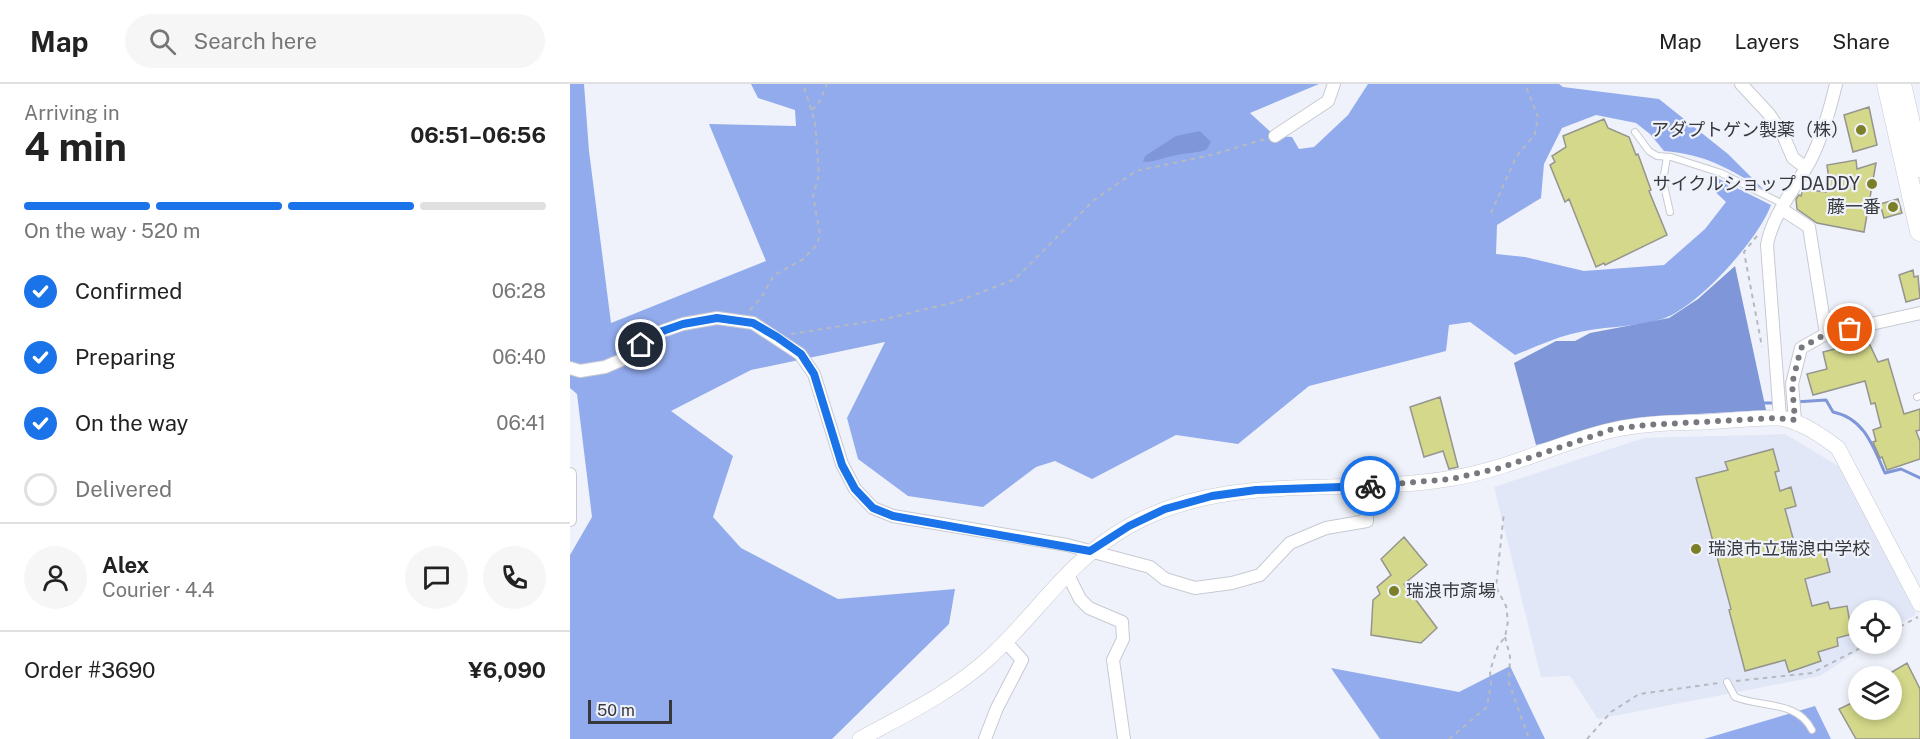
<!DOCTYPE html>
<meta charset="utf-8">
<style>
body{margin:0;font-family:"Public Sans","Noto Sans JP",sans-serif;background:#f6f6f6;color:#222;height:100vh;display:flex;flex-direction:column;font-size:22px;white-space:nowrap}
*{box-sizing:border-box;margin:0}
p{font-size:20px;color:#767676}
.icon{flex:none;width:33px;height:33px;fill:none;stroke:currentColor;stroke-width:2;stroke-linecap:round;stroke-linejoin:round}
.map{position:relative;flex:1;overflow:hidden}
.drawer{display:flex;flex-direction:column;background:#fff;width:570px}
.drawer>*{flex:none}
.tools{position:absolute;left:1278px;top:516px;display:grid;gap:12px}
.tools a{display:grid;place-items:center;width:54px;height:54px;border-radius:50%;background:#fff;box-shadow:0 3px 9px #0003;font-size:30px}
.scale{position:absolute;left:18px;bottom:15px;width:84px;box-sizing:border-box;padding-left:6px;border:3px solid #37383c;border-top:0;font-size:16px;line-height:21px;white-space:nowrap;color:#37383c;-webkit-text-stroke:4px #eff2fa;paint-order:stroke}
.pin{position:absolute;display:grid;place-items:center;width:51px;height:51px;color:#fff;margin:-26px;border:3px solid #fff;border-radius:50%;box-shadow:0 2px 6px #0007}
.courier{position:absolute;display:grid;place-items:center;width:60px;height:60px;margin:-30px;border:4px solid #1a73e8;border-radius:50%;background:#fff;color:#222;box-shadow:0 2px 8px #0007}
.summary em{font-style:normal;font-weight:700}
.summary div{display:flex;flex-direction:column-reverse}
.summary{display:flex;align-items:center;justify-content:space-between;height:102px;padding:0 24px}
h1{font-size:39px;font-weight:700;line-height:45px}
.bar{display:grid;grid-template-columns:repeat(4,1fr);gap:9px 6px;align-content:center;height:72px;padding:0 24px}
.bar i{height:8px;border-radius:4px;background:#e0e0e0}
.bar .on{background:#1a73e8}
.bar p{grid-column:span 4}
.line{display:flex;align-items:center;gap:15px;padding:0 24px;border-top:2px solid #e0e0e0}
.line div{flex:1}
.round{display:grid;place-items:center;flex:none;width:63px;height:63px;border-radius:32px;background:#f6f6f6}
ol{padding:0 24px;list-style:none}
li{display:flex;align-items:center;gap:18px;height:66px}
li p{margin-inline-start:auto}
li .icon{padding:6px;border-radius:50%;background:#1a73e8;color:#fff;stroke-width:4}
li:last-child{color:#767676}
li i{width:33px;height:33px;border:3px solid #e0e0e0;border-radius:50%}
header{display:flex;align-items:center;gap:36px;box-sizing:border-box;height:84px;padding:0 30px;background:#fff;border-bottom:2px solid #e0e0e0}
header strong{font-size:28px}
nav{display:flex;gap:33px;margin-inline-start:auto;font-size:21px}
.search{width:420px;height:54px;background:#f6f6f6;display:flex;align-items:center;gap:15px;box-sizing:border-box;padding:0 21px;border-radius:33px;color:#767676;font-size:22px}
main{display:flex;flex:1;min-height:0}
.map>svg:first-child{display:block}
</style>
<header>
<strong>Map</strong>
<div class="search"><svg class="icon" aria-label="search" viewBox="0 0 24 24"><circle cx="10" cy="10" r="6"/><path d="M15 15l6 6"/></svg>Search here</div>
<nav><a>Map</a><a>Layers</a><a>Share</a></nav>
</header>
<main>
<section class="drawer">
<div class="summary"><div><h1>4 min</h1><p>Arriving in</p></div><em>06:51–06:56</em></div>
<div class="bar"><i class="on"></i><i class="on"></i><i class="on"></i><i></i><p>On the way · 520 m</p></div>
<ol>
<li><svg class="icon" aria-label="check" viewBox="0 0 24 24"><path d="M5 12l5 5 9-10"/></svg>Confirmed<p>06:28</p></li>
<li><svg class="icon" aria-label="check" viewBox="0 0 24 24"><path d="M5 12l5 5 9-10"/></svg>Preparing<p>06:40</p></li>
<li><svg class="icon" aria-label="check" viewBox="0 0 24 24"><path d="M5 12l5 5 9-10"/></svg>On the way<p>06:41</p></li>
<li><i></i>Delivered</li>
</ol>
<div class="line" style="height:108px"><a class="round"><svg class="icon" aria-label="person" viewBox="0 0 24 24"><circle cx="12" cy="8" r="4"/><path d="M4 21q1-7 8-7t8 7"/></svg></a><div><b>Alex</b><p>Courier · 4.4</p></div><a class="round"><svg class="icon" aria-label="chat" viewBox="0 0 24 24"><path d="M4 5h16v11H9l-5 4z"/></svg></a><a class="round"><svg class="icon" aria-label="phone" viewBox="0 0 24 24"><path d="M5 4h4l2 5-3 2q2 4 5 5l2-3 5 2v4C11 20 4 13 5 4z"/></svg></a></div>
<div class="line" style="height:78px"><div>Order #3690</div><b>¥6,090</b></div>
</section>
<div class="map">
<svg width="1350" height="655" viewBox="0 0 1350 655">
<rect width="100%" height="100%" fill="#eff2fa"/>
<!-- built -->
<path fill="#e1e7f6" d="M1215,350L1270,383L1346,530L1322,545V526H1288V560H1299L1250,592L1028,635L1000,592L971,593L924,403L1074,354Z"/>
<!-- forest -->
<path fill="#92abed" d="M0,0H14L19,67L41,239L196,177L139,40L226,42L225,26L188,14L181,0H749L680,29L705,52L722,53L729,65L744,63L778,31L798,0H989L993,3L1089,15L1158,70L1194,106C1160,85 1135,70 1094,67L1080,50L1066,39L1026,31L992,44L974,80L971,114L927,141L926,170L955,173L1014,187L1094,181L1135,145L1156,118L1139,102L1141,91L1201,121C1189,155 1126,225 1092,235C1063,244 1030,242 1001,250C982,255 963,264 945,271L900,238L879,241L876,267L739,302L668,360L606,351L522,395L485,377L466,383L413,423L338,412L288,375L277,334L315,258L181,286L101,327L163,372L143,433L171,464L268,515L385,505L379,540L262,655H0V471L22,433L7,310L0,304Z
M940,582L975,655H810L761,584L889,608Z
M1245,622L1261,655H1134Z"/>
<!-- water -->
<path fill="#7f97d8" d="M630,47L641,58L636,66C626,69 617,69 607,71C595,73 586,78 573,78L575,72L606,52Z
M1165,182L1196,326L1075,333L966,361L944,279L986,257H1005L1020,249L1099,234L1128,215Z"/>
<g fill="none" stroke-linecap="round" stroke-linejoin="round">
<!-- stream -->
<path stroke="#7f97d8" stroke-width="3" d="M1225,318L1256,316L1263,328C1294,334 1303,362 1315,389L1331,385L1350,394
M1192,319H1207"/>
</g>
<!-- building -->
<path fill="#d3d88a" stroke="#95958e" stroke-width="1.5" d="M1299,23L1307,61L1283,68L1274,31Z
M1034,35L1038,44L1059,53L1066,71L1068,70L1081,106L1079,107L1097,151L1035,181L1034,179L1026,183L999,115L995,118L980,81L985,78L982,72L996,63L993,52Z
M1286,76L1287,85L1306,79L1294,148L1247,139L1227,125L1226,115L1229,111L1231,112L1233,105L1256,108L1255,105L1260,104L1257,81Z
M1328,115L1332,129L1314,134L1310,120Z
M1343,186L1344,193L1348,192L1350,214L1336,218L1329,191Z
M1299,259L1308,278L1318,275L1334,330L1350,325V346L1346,347L1350,357V375L1317,386L1312,373L1310,374L1303,358L1306,357L1303,346L1311,343L1305,319L1301,320L1295,297L1243,311L1237,290L1257,285L1253,268L1269,264L1270,268Z
M870,313L888,383L879,385L873,367L854,373L840,323Z
M1203,365L1209,387L1205,388L1210,407L1221,403L1226,422L1215,425L1226,465L1253,459L1260,488L1235,495L1242,522L1258,518L1260,525L1277,522L1282,550L1267,554L1268,562L1248,568L1251,577L1219,588L1215,576L1175,587L1159,526L1161,525L1126,394L1158,386L1155,378Z
M834,453L857,481L834,500L867,544L851,559L801,551L803,516L810,510L807,503L821,491L811,475Z
M1337,579L1350,605V655H1286L1269,625L1288,616V626H1322V588Z"/>
<g fill="none" stroke-linecap="round" stroke-linejoin="round">
<!-- service casing -->
<g stroke="#c7cad2" stroke-width="8">
<path id="service" d="M1065,48L1079,67L1087,72L1101,73L1151,89L1215,121
M1097,73L1093,97L1100,128
M1347,313L1350,312
M1157,598L1165,613C1192,624 1227,616 1242,646"/>
</g>
<!-- minor casing -->
<g stroke="#c7cad2" stroke-width="14">
<path id="minor" d="M1171,0L1199,30L1213,51L1223,74L1236,84
M705,52L758,17L764,0
M1213,126L1239,143L1256,250
M0,284L10,287L35,283L56,274L87,249L113,240L147,234L183,239L230,270L244,290L272,380L285,405L303,424L323,432L497,461L580,483L595,495L625,504L662,499L690,491L720,459L756,444L797,437L795,402
M1210,334L1197,161C1202,131 1227,102 1241,75C1253,51 1260,25 1266,0
M1225,336L1222,300L1231,264L1256,250L1350,229
M0,390V436
M497,489L510,515L519,524L552,538L553,555L543,576L554,655
M415,655L427,624L452,576L435,557"/>
</g>
<!-- tertiary casing -->
<g stroke="#c7cad2" stroke-width="16">
<path id="tertiary" d="M290,655C334,631 382,608 419,574C469,528 497,477 559,442C658,386 775,413 883,394C940,385 988,358 1043,346C1072,339 1104,339 1134,338C1159,337 1185,333 1210,334C1233,338 1250,351 1268,364L1350,520"/>
</g>
<!-- trunk casing -->
<g stroke="#c7cad2" stroke-width="21">
<path id="trunk" d="M1317,0L1350,147
M1331,0L1350,83"/>
</g>
<!-- path -->
<path stroke="#b6b9c0" stroke-width="2" stroke-dasharray="4.5 4.5" stroke-linecap="butt" d="M242,26L250,17L257,0
M921,129L946,73L965,50L968,33L955,0
M1187,152L1174,168L1192,263
M180,226L191,214L204,191L232,176L247,161L250,150L243,112L249,91L245,38L233,0
M221,250L316,235L389,217L445,195L524,116L566,87L641,71L695,55
M1322,547L1348,533
M935,553L940,572L939,599L959,655
M1166,597L1242,589L1298,560
M879,655L917,623L921,600L920,587L928,562L935,553L938,537L936,522L926,503L934,428
M1017,655L1041,628L1069,610L1149,599"/>
<!-- service -->
<use href="#service" stroke="#fff" stroke-width="6"/>
<!-- minor -->
<use href="#minor" stroke="#fff" stroke-width="12"/>
<!-- tertiary -->
<use href="#tertiary" stroke="#fff" stroke-width="15"/>
<!-- trunk -->
<use href="#trunk" stroke="#fff" stroke-width="20"/>
</g>
<g fill="none" stroke-linecap="round" stroke-linejoin="round">
<!-- done -->
<path stroke="#77797e" stroke-width="6" stroke-dasharray="0 10.8" d="M800,402L881,395L930,384L1043,345L1076,341L1205,334L1225,336L1222,300L1231,264L1256,250L1280,245"/>
<!-- route -->
<path stroke="#1a73e8" stroke-width="8" d="M71,261L87,249L113,240L147,234L183,239L207,253L231,270L244,290L272,381L285,405L303,424L323,432L520,467L559,442L595,425L642,412L686,406L800,402"/>
</g>
<!-- markers -->
<g fill="#7b7f28" stroke="#eff2fa" stroke-width="2">
<circle cx="1291" cy="46" r="6"/>
<circle cx="1302" cy="100" r="6"/>
<circle cx="1323" cy="123" r="6"/>
<circle cx="1126" cy="465" r="6"/>
<circle cx="824" cy="507" r="6"/>
</g>
<g text-anchor="middle" stroke-width="4.5" stroke-linejoin="round" paint-order="stroke">
<!-- poi labels -->
<g font-size="18" fill="#37383c" stroke="#eff2fa" text-anchor="end">
<text x="1279" y="52">アダプトゲン製薬（株）</text>
<text x="1290" y="106">サイクルショップ DADDY</text>
<text x="1311" y="129">藤一番</text>
<text x="1138" y="471" text-anchor="start">瑞浪市立瑞浪中学校</text>
<text x="836" y="513" text-anchor="start">瑞浪市斎場</text>
</g>
</g>
</svg>
<div class="tools">
<a><svg class="icon" aria-label="locate" viewBox="0 0 24 24"><circle cx="12" cy="12" r="6"/><path d="M12 2v4M12 18v4M2 12h4M18 12h4"/></svg></a>
<a><svg class="icon" aria-label="layers" viewBox="0 0 24 24"><path d="M12 4l9 5-9 5-9-5zM3 14l9 5 9-5"/></svg></a>
</div>
<div class="scale">50 m</div>
<div class="pin" style="left:1280px;top:245px;background:#ea580c"><svg class="icon" aria-label="bag" viewBox="0 0 24 24"><path d="M5 8h14l-1 12H6zM9 8a3 3 0 0 1 6 0"/></svg></div>
<div class="pin" style="left:71px;top:261px;background:#1f2937"><svg class="icon" aria-label="home" viewBox="0 0 24 24"><path d="M3 11l9-7 9 7M6 9v11h12V9"/></svg></div>
<div class="courier" style="left:800px;top:402px"><svg class="icon" aria-label="bike" viewBox="0 0 24 24"><circle cx="6" cy="16" r="4"/><circle cx="18" cy="16" r="4"/><path d="M6 16l4-8h5l3 8M10 8l3 8H6M13 5h3"/></svg></div>
</div>
</main>
